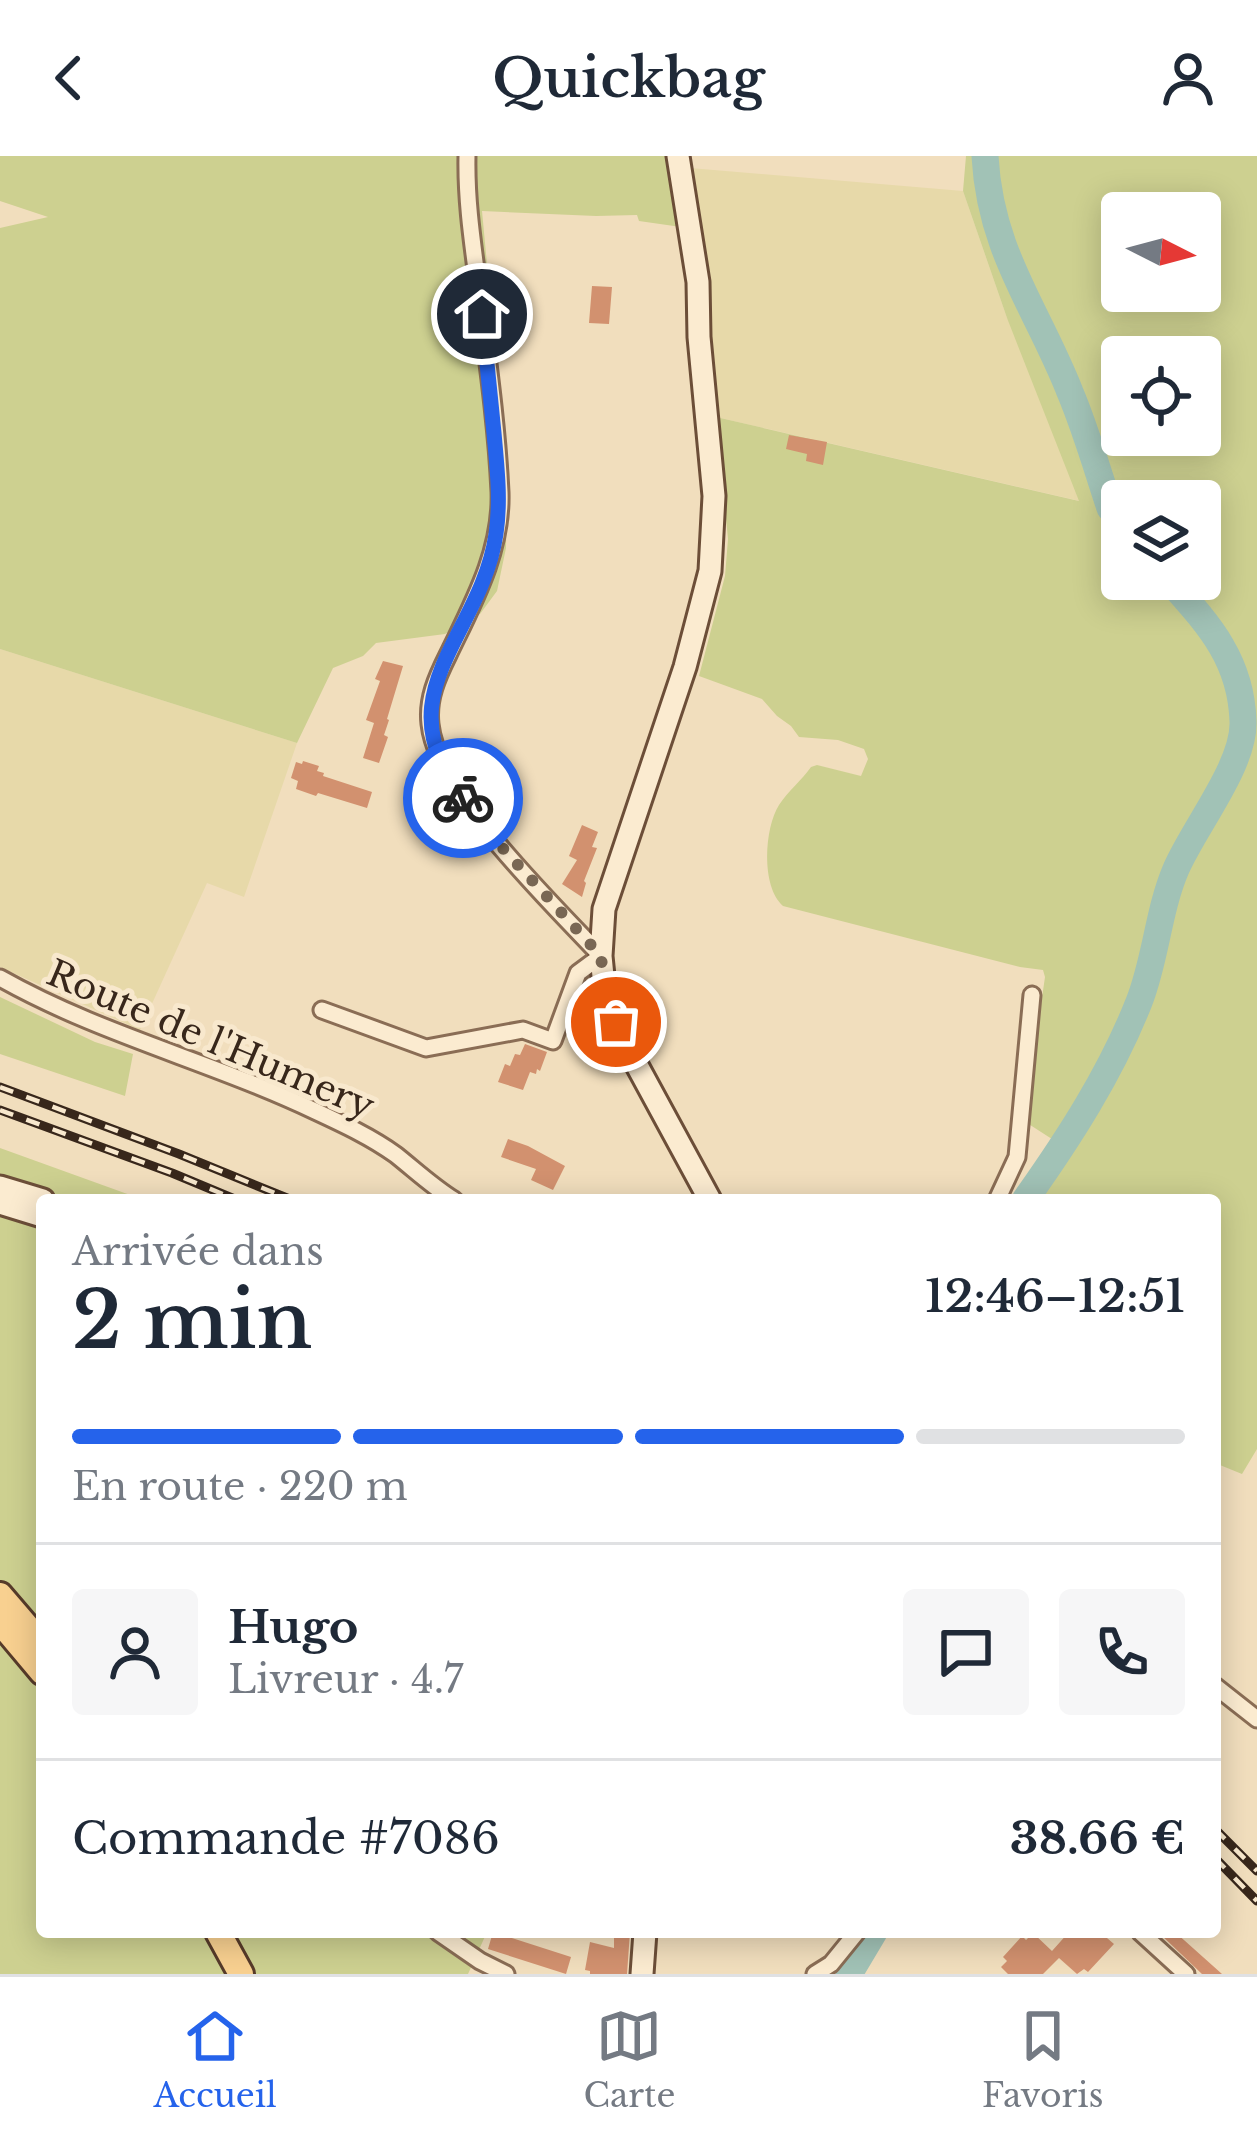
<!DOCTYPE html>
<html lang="fr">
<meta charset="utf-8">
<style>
body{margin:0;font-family:"Libre Baskerville",serif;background:#f6f6f7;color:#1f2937;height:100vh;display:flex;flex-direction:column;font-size:45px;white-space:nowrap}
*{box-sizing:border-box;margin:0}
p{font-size:39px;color:#747a83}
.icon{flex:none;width:66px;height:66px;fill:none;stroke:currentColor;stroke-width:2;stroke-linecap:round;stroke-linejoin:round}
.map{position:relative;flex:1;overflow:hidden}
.panel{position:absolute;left:36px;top:1038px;width:1185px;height:744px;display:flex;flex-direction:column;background:#fff;border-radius:12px;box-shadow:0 6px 30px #0003}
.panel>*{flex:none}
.needle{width:78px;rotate:96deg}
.fabs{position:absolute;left:1101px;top:36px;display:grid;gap:24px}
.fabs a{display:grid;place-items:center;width:120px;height:120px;border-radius:12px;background:#fff;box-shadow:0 6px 30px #0003;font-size:60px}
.pin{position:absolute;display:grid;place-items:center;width:102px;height:102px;color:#fff;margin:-51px;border:6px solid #fff;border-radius:50%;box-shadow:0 3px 12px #0007}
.courier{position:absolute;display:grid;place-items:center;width:120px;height:120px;margin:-60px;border:9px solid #2563eb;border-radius:50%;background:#fff;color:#222;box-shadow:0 3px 15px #0007}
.headline em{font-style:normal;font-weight:600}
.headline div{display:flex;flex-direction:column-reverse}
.headline{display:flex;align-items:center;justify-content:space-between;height:204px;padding:0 36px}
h1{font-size:78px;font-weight:600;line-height:90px}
.bar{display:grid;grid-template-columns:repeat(4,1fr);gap:18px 12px;align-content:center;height:144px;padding:0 36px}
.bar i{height:15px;border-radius:9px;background:#e0e1e3}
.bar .on{background:#2563eb}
.bar p{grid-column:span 4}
.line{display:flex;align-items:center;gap:30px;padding:0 36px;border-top:3px solid #e0e1e3}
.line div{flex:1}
.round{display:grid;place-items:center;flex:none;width:126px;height:126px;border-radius:12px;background:#f6f6f7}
header{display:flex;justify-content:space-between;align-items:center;height:156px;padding:0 36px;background:#fff;font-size:54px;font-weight:600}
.tabs{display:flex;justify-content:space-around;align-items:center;height:168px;border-top:3px solid #e0e1e3;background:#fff;font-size:33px;color:#747a83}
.tabs a{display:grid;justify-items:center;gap:6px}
.tabs .on{color:#2563eb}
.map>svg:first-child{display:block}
</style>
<header><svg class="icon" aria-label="back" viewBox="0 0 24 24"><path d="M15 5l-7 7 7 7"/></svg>Quickbag<svg class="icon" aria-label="person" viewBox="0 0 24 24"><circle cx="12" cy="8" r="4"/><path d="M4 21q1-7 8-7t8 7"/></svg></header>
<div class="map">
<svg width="1257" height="1818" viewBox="0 0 1257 1818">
<rect width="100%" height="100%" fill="#f1debd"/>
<!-- farmland -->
<path fill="#e7d9a9" d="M690,12L963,35L1007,162L1021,186L1080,345L716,261Z
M0,493L297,587L244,741L207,727L140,874L0,811Z"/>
<!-- green -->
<path fill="#cdd090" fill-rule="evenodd" d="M0,0H669L681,71L639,65L637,59L596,60L482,55L507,320L506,392L497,435L480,458L445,478L376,487L363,500L333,512L297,587L0,493V72L48,61L0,45Z
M966,0H1257V1293L1242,1318L1215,1307V1044H1015L1055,985L1024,965L1045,821L1043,814L1020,811L783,750C761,731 764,673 779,649C788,635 802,624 811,611L817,609L861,620L868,603L864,593L838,584L799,581L791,570L777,560L762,543L699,520L725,420L728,383L716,261L1079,345L1007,162L963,35ZM1122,57H1200V135H1122ZM1122,201H1200V279H1122ZM1122,345H1200V423H1122Z
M0,841L95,886L133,898L125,940L0,898Z
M0,992L144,1044H42V1776H487L468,1818H0Z"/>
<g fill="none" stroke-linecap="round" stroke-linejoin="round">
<!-- river -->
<path stroke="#a1c2b6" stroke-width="27" d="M985,0C990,96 1037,152 1070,236C1086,274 1097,313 1110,352L1122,367
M1025,1044C1069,982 1111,917 1139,846C1156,803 1158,755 1176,713C1194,671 1245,609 1243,565C1241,502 1207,467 1168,423
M849,1818L874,1776"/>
</g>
<!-- building -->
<path fill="#d2916f" d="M592,130L612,131L609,168L589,167Z
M789,279L827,286L823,309L806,305L807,298L786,293Z
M383,505L403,510L387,563L389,564L384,579L388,581L379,607L363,602L374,567L366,564L380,525L375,523Z
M303,605L319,610L317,615L324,617L323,620L372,636L367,652L318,637L316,640L296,633L298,625L291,622L296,606L302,608Z
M582,669L598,676L592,691L597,692L584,725L586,727L582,741L562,728L577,704L569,700Z
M525,888L547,896L540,915L537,913L536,918L530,916L523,934L498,926L505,908L510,910L515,898L520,899Z
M508,983L528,990L565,1010L553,1034L531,1024L536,1013L501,1001Z
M493,1776L571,1801L566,1818L488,1793Z
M614,1776H630L627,1818H590V1815L585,1814L590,1786L614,1792Z
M1069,1776H1100L1114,1788L1088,1816L1084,1813L1077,1818L1059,1802L1043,1818H1008L1001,1811L1007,1805L1003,1801L1022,1780L1026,1784L1033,1777L1052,1795Z
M1158,1776H1175L1222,1818H1202Z"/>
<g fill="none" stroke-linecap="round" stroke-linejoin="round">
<!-- street casing -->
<g stroke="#8a6d55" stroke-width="21">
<path id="street" d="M0,822C99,878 212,906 315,955C343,968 371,981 396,999C416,1015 433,1031 454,1044
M322,854L426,892L523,874L553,885L578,817L601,800C552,747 437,638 430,568C427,543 437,521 448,499C473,447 502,395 500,336C497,271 487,200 479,136C473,90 466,46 467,0
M997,1044L1017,1001L1032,839
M1215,1530L1257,1563
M438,1776L480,1805L506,1818
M1140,1776L1186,1818
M815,1818L831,1808L857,1776"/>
</g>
<!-- secondary casing -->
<g stroke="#6c4e38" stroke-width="27">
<path id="secondary" d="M678,0L698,126L699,181L714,340L710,415L685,511L604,753L601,800L605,840L627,891L710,1044
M0,1031L43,1044
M0,1047L42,1060
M642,1818L645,1776"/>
</g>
<!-- primary casing -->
<g stroke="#573b2a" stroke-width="30">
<path id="primary" d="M0,1439L42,1488
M0,1466L42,1516
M218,1776L241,1818"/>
</g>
<!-- street -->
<use href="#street" stroke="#fbebd0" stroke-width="15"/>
<!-- secondary -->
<use href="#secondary" stroke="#fbebd0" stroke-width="21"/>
<!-- primary -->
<use href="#primary" stroke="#f8d090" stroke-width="24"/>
<!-- rail casing -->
<g stroke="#38271b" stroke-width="9">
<path id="rail" d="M0,931L179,998L292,1044
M0,954L172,1017L237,1044
M1215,1673L1257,1715
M1215,1702L1257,1745"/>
</g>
<!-- rail -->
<use href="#rail" stroke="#f8e8cd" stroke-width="4.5" stroke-dasharray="14" stroke-linecap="butt"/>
</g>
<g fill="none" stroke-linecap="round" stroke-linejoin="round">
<!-- done -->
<path stroke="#796754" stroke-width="12" stroke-dasharray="0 21.6" d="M463,642L489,677L601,800L605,840L616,866"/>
<!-- route -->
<path stroke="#2563eb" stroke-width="15" d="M463,642C381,536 481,481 496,378C501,344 497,311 494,277C490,237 486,198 482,158"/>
</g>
<g text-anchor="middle" stroke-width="10" stroke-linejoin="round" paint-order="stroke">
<!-- street labels -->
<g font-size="36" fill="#38271b" stroke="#f8e8cd">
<text transform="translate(211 883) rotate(23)" y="13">Route de l'Humery</text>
</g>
</g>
</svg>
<div class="fabs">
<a><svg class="needle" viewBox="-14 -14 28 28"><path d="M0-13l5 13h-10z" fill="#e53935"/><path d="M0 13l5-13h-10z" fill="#747a83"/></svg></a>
<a><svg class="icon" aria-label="locate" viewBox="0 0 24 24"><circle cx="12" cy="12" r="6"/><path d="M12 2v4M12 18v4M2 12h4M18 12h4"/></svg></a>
<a><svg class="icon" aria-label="layers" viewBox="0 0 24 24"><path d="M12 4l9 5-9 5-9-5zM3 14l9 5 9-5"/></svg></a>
</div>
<div class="pin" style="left:616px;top:866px;background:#ea580c"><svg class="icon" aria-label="bag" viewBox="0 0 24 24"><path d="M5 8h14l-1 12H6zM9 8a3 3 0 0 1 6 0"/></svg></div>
<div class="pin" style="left:482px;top:158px;background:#1f2937"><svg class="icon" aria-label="home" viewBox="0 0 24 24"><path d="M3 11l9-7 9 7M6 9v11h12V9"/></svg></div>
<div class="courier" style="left:463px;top:642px"><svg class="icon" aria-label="bike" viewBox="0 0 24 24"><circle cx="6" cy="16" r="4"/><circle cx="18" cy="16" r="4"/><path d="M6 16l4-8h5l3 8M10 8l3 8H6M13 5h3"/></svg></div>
<section class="panel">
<div class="headline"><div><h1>2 min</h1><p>Arrivée dans</p></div><em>12:46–12:51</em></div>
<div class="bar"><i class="on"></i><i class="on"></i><i class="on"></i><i></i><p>En route · 220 m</p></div>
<div class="line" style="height:216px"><a class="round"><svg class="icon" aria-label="person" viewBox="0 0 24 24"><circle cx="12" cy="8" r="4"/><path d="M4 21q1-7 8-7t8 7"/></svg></a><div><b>Hugo</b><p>Livreur · 4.7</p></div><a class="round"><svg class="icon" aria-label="chat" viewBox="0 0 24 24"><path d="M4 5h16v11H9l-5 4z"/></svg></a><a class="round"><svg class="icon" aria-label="phone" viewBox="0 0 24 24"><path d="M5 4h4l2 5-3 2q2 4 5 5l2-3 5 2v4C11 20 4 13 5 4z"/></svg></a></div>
<div class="line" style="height:156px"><div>Commande #7086</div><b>38.66 €</b></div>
</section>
</div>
<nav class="tabs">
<a class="on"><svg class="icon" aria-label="home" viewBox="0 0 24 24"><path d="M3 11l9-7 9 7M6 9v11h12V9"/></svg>Accueil</a>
<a><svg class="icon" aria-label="map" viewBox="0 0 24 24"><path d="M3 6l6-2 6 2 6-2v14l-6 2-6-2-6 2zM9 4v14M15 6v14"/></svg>Carte</a>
<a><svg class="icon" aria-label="saved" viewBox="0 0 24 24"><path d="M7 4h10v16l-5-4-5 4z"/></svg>Favoris</a>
</nav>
